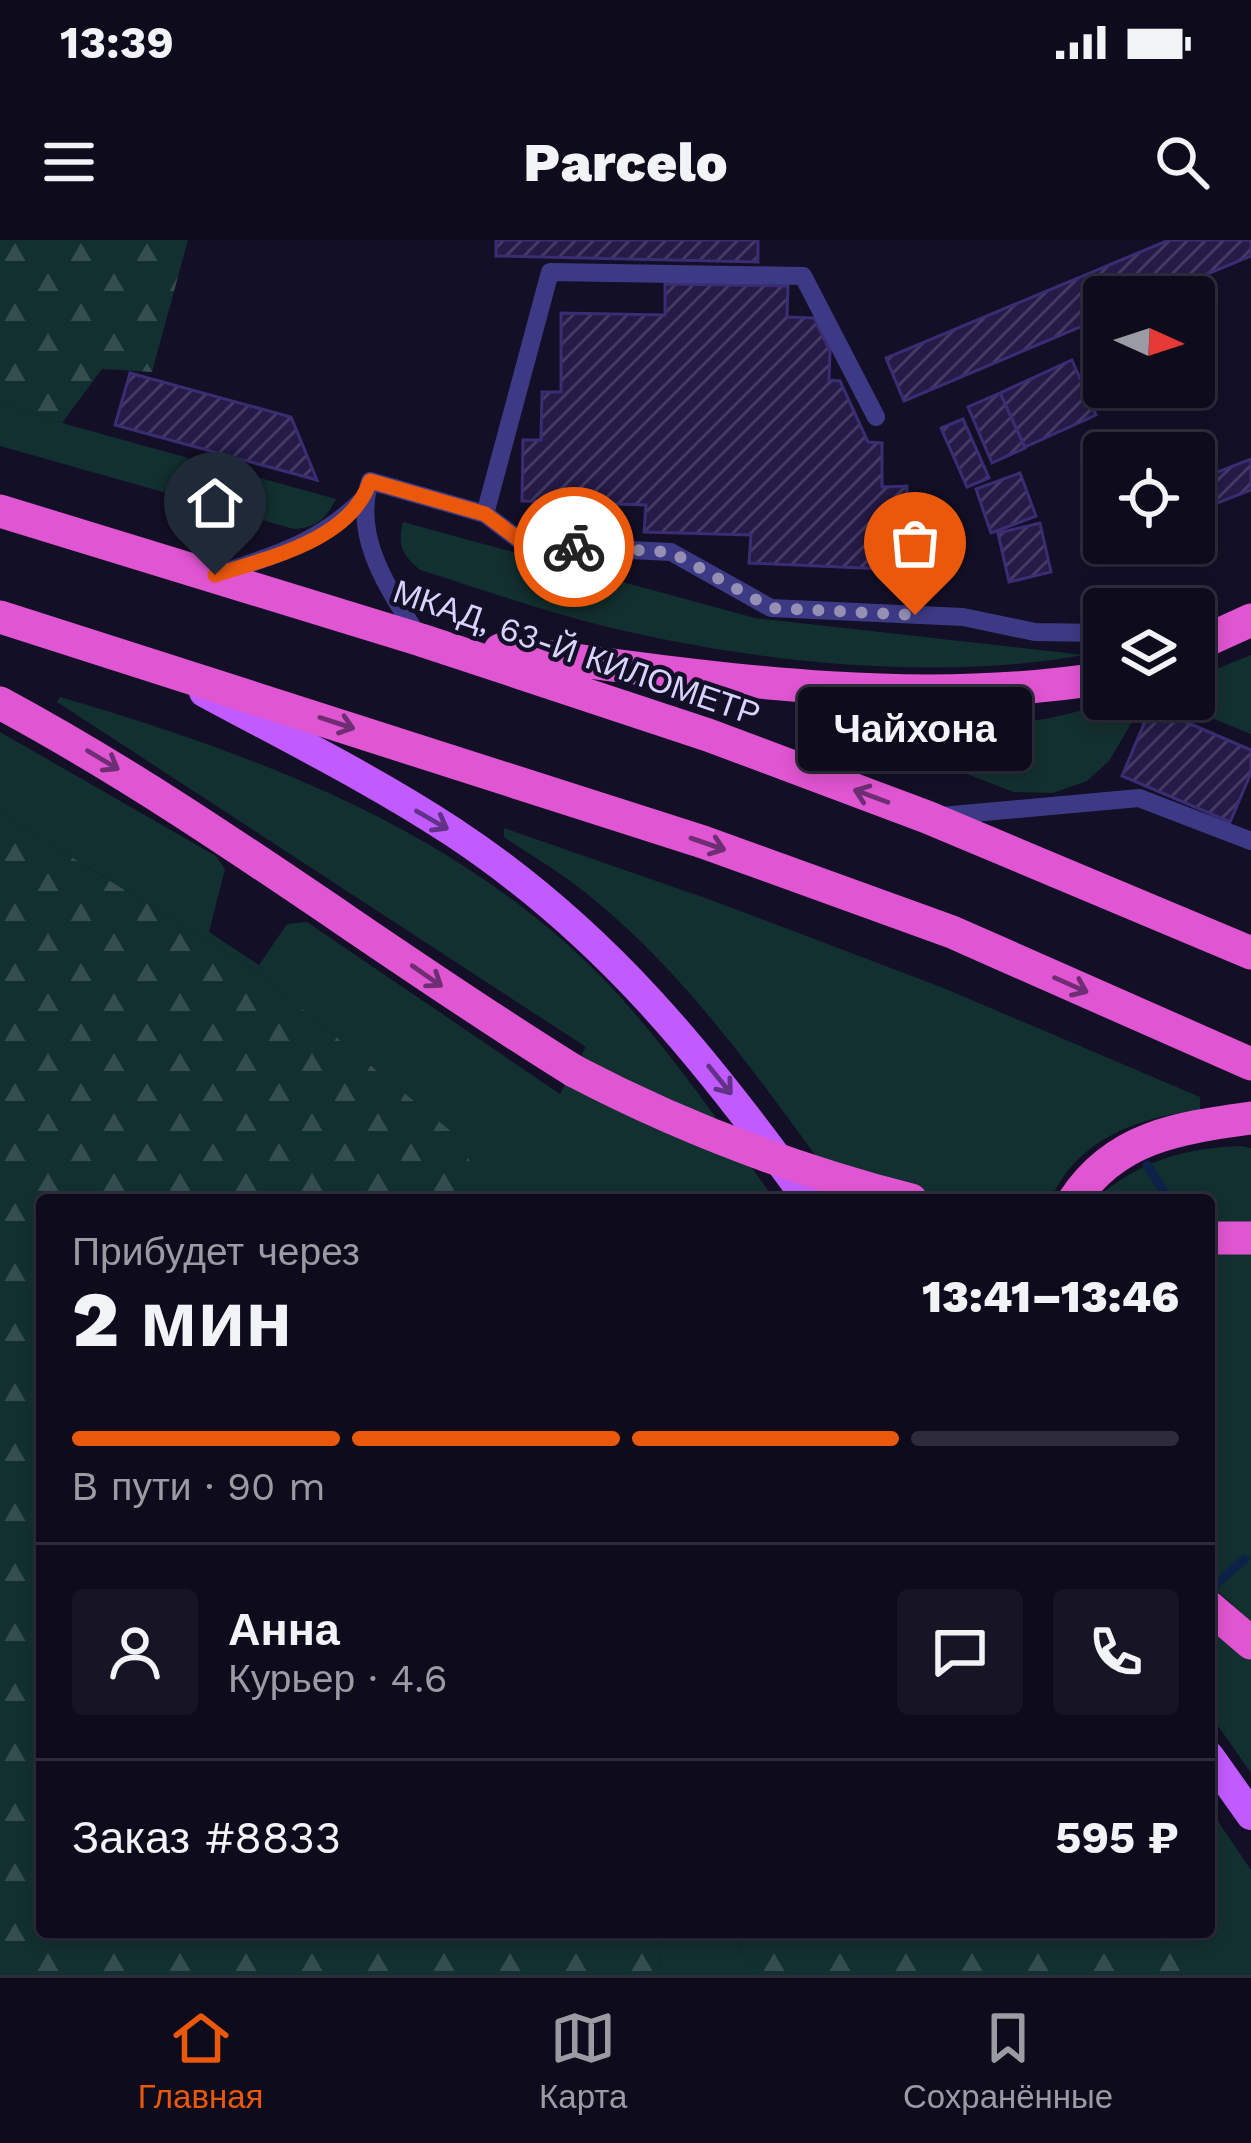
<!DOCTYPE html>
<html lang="ru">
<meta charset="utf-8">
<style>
body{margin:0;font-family:"Work Sans",sans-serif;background:#171425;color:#f1f3f6;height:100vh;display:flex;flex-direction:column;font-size:45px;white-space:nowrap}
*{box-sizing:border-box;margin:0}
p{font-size:39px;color:#9b9ba3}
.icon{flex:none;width:66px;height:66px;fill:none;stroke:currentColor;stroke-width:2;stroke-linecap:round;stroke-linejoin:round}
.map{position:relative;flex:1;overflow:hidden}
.sheet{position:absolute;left:36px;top:954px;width:1179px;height:744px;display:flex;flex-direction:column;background:#0e0b1c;border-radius:12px;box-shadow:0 6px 18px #0003,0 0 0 3px #2e2b3b}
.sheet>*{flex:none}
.needle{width:78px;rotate:93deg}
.controls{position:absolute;left:1083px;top:36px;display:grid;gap:24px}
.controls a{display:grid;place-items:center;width:132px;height:132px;border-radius:12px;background:#0e0b1c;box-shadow:0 6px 18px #0003,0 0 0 3px #2e2b3b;font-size:60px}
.pin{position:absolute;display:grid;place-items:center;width:102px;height:102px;color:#fff;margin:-123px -51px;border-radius:50% 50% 50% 0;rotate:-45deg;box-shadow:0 0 12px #0007}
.pin .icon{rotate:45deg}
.courier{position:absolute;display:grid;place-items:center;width:120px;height:120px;margin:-60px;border:9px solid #ea580c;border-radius:50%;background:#fff;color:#222;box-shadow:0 3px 15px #0007}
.bubble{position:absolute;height:84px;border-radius:12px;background:#0e0b1c;box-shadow:0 6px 18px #0003,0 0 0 3px #2e2b3b;font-size:39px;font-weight:800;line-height:84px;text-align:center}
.summary em{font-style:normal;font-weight:800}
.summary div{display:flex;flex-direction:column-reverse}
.summary{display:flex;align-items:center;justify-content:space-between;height:204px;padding:0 36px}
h1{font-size:78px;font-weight:800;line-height:90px}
.bar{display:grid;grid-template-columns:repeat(4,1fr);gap:18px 12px;align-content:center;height:144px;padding:0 36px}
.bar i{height:15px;border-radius:9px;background:#2e2b3b}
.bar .active{background:#ea580c}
.bar p{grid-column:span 4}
.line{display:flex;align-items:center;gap:30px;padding:0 36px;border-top:3px solid #2e2b3b}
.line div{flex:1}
.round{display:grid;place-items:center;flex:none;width:126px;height:126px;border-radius:12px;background:#171425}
.status{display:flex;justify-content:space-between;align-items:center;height:84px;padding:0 60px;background:#0e0b1c;direction:ltr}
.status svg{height:33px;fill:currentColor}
header{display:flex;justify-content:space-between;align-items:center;height:156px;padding:0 36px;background:#0e0b1c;font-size:54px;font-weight:800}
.tabs{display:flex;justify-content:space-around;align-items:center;height:168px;border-top:3px solid #2e2b3b;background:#0e0b1c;font-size:33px;color:#9b9ba3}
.tabs a{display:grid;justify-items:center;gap:6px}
.tabs .active{color:#ea580c}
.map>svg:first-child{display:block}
</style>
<div class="status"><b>13:39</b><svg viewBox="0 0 49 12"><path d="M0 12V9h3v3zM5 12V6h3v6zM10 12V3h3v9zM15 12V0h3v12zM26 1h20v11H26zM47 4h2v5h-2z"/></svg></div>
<header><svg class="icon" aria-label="menu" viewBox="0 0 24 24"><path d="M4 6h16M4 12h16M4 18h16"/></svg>Parcelo<svg class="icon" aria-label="search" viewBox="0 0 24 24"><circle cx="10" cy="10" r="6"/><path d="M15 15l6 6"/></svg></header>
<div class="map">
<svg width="1251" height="1735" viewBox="0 0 1251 1735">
<defs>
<pattern id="forest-firs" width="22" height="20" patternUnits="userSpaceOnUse" patternTransform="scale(3)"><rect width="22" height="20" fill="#12302f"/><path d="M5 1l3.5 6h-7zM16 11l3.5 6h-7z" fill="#344d4e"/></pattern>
<pattern id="building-hatch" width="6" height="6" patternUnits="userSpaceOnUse" patternTransform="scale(3)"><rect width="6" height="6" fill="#241b47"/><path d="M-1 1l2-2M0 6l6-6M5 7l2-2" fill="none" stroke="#433b63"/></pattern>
</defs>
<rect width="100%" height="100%" fill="#130f26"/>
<!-- grass -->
<path fill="#12302f" d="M0,162L62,183L336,259C325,280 317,287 294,289L0,206Z
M403,282L755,378L1084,415C935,442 751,422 604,386C542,371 481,349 420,330C402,314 397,306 403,282Z
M1251,415V494L1165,459H1194V438Z
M60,457C261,516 466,592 613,749C673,814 723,888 775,960H488L458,898L253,729L0,573V492L216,616L225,629L209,692L259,725L287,684L307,682L560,854L586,807L57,462Z
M801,461C879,475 966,491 1045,479C1066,475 1088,468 1109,463L1135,477L1109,521L1087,541L1053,553L1013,552L799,468Z
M504,588L711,660L941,747L1200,857V870C1140,877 1076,899 1051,960H848C765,848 681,721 566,638C546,624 524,611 504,597Z
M1242,906L1251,908V1382L1209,1343V960H1094C1139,921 1183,908 1242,906Z
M1209,1385L1251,1420V1533L1209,1473Z
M1209,1568L1251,1630V1735H1182L1162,1692H1209Z
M664,1692H733L741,1712L762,1735H658Z"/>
<!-- forest -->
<path fill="url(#forest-firs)" d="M0,0H188L152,132L102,129L62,183L0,162Z
M0,573L253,729L459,898L488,960H42V1692H664L658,1735H0Z
M733,1692H1162L1182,1735H762L741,1712Z"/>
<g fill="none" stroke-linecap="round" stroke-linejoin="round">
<!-- stream -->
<path stroke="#0c2248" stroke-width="9" d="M1147,925L1169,960
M1209,1350L1245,1319"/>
</g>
<!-- building -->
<path fill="url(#building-hatch)" stroke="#3b2d73" stroke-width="3" d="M496,0H758V22L496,16Z
M1169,0H1251V16L1152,57H1104V77L904,161L886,118Z
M665,44L788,46L787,77L814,78L830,111L829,140L840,141L868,202L882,203V247L907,246L906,330L749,323L751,295L644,292L646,265L522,261L523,200H541L542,152H561V73L665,75Z
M1072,120L1096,175L1025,207L1000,153Z
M130,133L291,177L317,240L115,185Z
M1000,153L1025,208L992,223L968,167Z
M963,179L989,238L967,247L941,188Z
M1251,219V250L1194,272V241Z
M1020,233L1036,276L991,293L976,249Z
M1040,283L1051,332L1009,342L998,293Z
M1151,467L1251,510V533L1230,582L1122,536Z"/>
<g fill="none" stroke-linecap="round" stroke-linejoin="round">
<!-- service -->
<path stroke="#3d3a85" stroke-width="18" d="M485,274L550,32L803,36L876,177
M216,335C273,316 321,302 364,258
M418,396C389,349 352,298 370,241L485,274L526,305L671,312L771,368L963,377L1035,392L1104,393
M941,576L1139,558L1251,601"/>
<!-- primary -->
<path stroke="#c25bff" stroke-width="30" d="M204,452C287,497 374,540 453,592C603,691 704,816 808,960
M1209,1516L1251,1575"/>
<!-- trunk -->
<path stroke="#e055d1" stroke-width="33" d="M0,271L421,400L708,495L927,577L1251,713
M0,377L703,602L952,692L1251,824
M1194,406L1251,380
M500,410C698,436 905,470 1104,438
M0,463C201,571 380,711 574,831
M1074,960C1116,896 1180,888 1251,878
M1209,998H1251
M1209,1367L1251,1403"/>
<!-- trunk-bridge -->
<path stroke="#e055d1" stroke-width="33" d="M574,831C681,887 794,930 911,960"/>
</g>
<!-- one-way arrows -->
<defs><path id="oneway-shaft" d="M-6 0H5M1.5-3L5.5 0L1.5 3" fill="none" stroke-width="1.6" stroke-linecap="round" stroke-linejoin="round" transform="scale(3)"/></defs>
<g stroke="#6f2e73">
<use href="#oneway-shaft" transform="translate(337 483) rotate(18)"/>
<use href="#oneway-shaft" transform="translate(103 520) rotate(31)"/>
<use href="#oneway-shaft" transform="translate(871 556) rotate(-160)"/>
<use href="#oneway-shaft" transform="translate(708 604) rotate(19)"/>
<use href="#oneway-shaft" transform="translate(427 736) rotate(35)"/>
<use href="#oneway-shaft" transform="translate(1071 745) rotate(24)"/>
</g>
<g stroke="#623188">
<use href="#oneway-shaft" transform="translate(432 580) rotate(30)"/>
<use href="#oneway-shaft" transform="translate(720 840) rotate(51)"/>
</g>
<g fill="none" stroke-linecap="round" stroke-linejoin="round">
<!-- done -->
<path stroke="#948fb3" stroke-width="12" stroke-dasharray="0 21.6" d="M574,307L671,312L771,368L915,375"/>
<!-- route -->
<path stroke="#ea580c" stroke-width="15" d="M215,335C268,318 351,300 370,241L485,274L526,305L574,307"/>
</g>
<g text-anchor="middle" stroke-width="9" stroke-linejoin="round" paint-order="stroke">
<!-- street labels -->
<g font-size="33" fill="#d9d4ff" stroke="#130f26">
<text transform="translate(577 412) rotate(19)" y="12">МКАД, 63-Й КИЛОМЕТР</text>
</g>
</g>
</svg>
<div class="controls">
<a><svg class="needle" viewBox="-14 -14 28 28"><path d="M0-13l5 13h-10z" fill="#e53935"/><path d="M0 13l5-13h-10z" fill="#9b9ba3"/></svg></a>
<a><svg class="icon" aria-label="locate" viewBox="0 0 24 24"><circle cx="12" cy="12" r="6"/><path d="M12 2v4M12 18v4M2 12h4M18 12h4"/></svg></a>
<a><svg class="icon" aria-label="layers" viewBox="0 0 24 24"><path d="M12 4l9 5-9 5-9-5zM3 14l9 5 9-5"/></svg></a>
</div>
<div class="pin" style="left:915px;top:375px;background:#ea580c"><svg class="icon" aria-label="bag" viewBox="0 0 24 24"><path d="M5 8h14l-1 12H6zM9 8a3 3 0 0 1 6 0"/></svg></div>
<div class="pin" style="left:215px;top:335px;background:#1f2937"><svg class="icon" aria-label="home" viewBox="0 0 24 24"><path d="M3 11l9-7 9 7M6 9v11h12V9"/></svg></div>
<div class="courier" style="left:574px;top:307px"><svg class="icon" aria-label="bike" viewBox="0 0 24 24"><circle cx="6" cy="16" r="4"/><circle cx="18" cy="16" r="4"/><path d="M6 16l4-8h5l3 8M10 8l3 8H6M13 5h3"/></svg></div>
<div class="bubble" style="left:798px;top:447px;width:234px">Чайхона</div>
<section class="sheet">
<div class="summary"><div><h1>2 мин</h1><p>Прибудет через</p></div><em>13:41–13:46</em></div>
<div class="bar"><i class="active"></i><i class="active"></i><i class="active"></i><i></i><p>В пути · 90 m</p></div>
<div class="line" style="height:216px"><a class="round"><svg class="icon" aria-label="person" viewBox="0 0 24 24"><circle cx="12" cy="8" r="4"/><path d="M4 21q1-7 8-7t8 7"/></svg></a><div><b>Анна</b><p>Курьер · 4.6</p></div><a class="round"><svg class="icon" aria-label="chat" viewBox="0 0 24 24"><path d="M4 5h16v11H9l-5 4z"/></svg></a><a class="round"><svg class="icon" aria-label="phone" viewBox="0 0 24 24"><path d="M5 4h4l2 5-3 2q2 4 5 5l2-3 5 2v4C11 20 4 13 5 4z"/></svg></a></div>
<div class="line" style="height:156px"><div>Заказ #8833</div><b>595 ₽</b></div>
</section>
</div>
<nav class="tabs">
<a class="active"><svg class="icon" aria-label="home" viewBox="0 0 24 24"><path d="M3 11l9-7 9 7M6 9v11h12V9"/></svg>Главная</a>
<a><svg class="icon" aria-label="map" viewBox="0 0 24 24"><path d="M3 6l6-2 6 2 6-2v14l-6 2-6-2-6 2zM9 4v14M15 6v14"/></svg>Карта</a>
<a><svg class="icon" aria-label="saved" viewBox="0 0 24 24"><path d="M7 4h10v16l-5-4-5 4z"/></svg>Сохранённые</a>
</nav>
